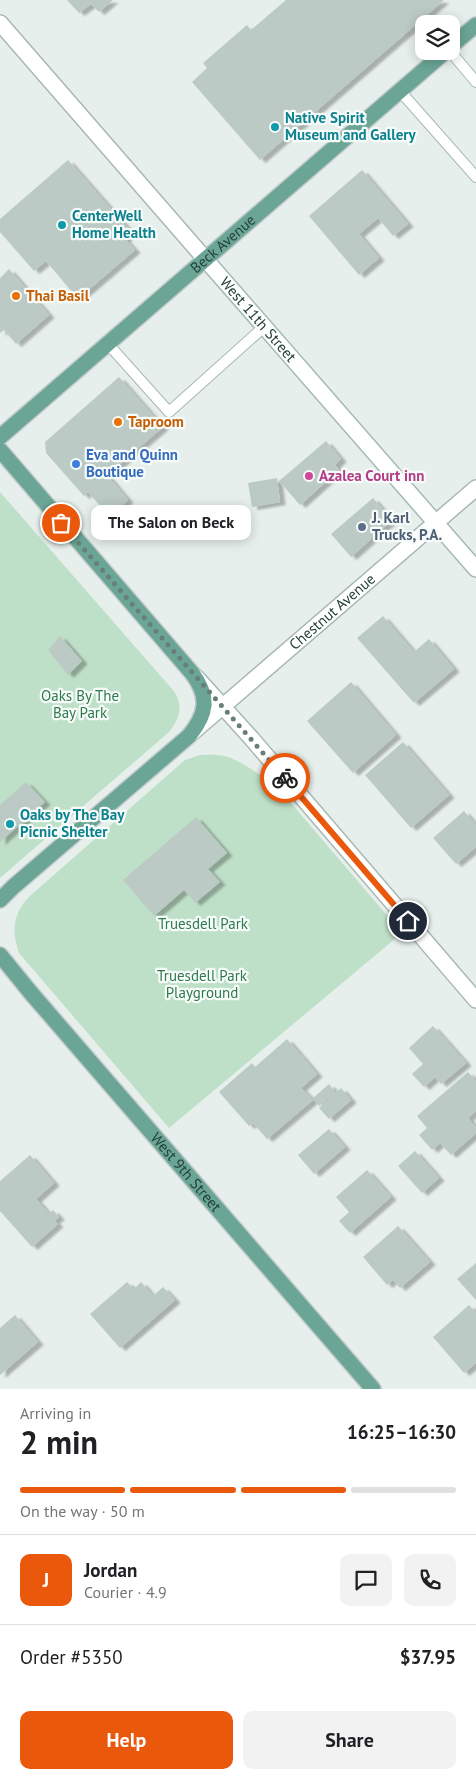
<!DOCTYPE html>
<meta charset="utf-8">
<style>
body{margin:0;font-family:"PT Sans",sans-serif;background:#f2f2f2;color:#202124;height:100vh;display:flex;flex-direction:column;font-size:19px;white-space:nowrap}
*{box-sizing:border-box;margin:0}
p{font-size:16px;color:#757577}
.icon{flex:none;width:28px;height:28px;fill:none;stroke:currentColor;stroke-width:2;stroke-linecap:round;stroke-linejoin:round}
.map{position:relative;height:1389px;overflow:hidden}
.details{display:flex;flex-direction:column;background:#fff;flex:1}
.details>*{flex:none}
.fabs{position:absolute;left:415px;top:15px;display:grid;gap:10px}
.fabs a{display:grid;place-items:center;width:45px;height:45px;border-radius:10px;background:#fff;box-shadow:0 2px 12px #0003;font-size:25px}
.pin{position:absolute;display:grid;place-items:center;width:42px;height:42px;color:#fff;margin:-21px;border:2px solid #fff;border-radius:50%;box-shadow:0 1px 5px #0007}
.courier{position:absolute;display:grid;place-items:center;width:50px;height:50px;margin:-25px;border:4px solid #ea580c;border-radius:50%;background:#fff;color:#222;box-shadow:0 1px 6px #0007}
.bubble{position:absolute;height:35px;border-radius:10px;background:#fff;box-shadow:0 2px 12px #0003;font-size:16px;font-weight:700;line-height:35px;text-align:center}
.head em{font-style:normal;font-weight:700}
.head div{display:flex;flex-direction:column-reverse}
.head{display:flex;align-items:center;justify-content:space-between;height:85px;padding:0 20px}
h1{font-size:32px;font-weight:700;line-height:38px}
.bar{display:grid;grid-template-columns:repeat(4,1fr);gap:8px 5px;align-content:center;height:60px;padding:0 20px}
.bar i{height:6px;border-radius:4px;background:#e0e0e0}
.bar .current{background:#ea580c}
.bar p{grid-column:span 4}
.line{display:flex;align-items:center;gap:12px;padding:0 20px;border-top:1px solid #e0e0e0}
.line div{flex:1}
.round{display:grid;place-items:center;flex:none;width:52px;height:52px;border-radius:10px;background:#f2f2f2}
.cta{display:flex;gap:10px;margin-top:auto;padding:10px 20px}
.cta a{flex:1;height:58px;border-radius:10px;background:#ea580c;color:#fff;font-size:20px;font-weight:700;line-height:58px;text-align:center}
.cta a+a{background:#f2f2f2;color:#202124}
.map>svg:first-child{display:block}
</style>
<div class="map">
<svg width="476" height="1389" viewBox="0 0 476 1389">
<defs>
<filter id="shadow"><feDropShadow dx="5.5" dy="3" stdDeviation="1" flood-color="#0004"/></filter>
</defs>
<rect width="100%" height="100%" fill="#e6efeb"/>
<!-- green -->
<path fill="#bfe0c8" d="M0,492L173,690C184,705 180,718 169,732L0,878Z
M200,755C209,755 219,754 228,757C243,762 266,779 279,789L402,933L169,1128L19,953C11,931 13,912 31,895L185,760Z"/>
<!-- building -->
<path fill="#bbcac4" filter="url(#shadow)" d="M67,0H113L99,12L91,4L79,13Z
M286,0H444L260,160L192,82L207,68L203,63L247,25L251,30Z
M68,160L132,233L125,239L135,250L78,299L46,261L34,271L0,232V219Z
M362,170L408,224L393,236L378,218L359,234L379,258L359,275L309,216Z
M9,269L49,315L16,344L4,330L0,333V278Z
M119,377L163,427L107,475L128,500L109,516L88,492L84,496L46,453L45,442Z
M326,441L341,459L335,465L339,470L300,505L279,481Z
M277,478L280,502L252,507L248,483Z
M373,498L392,520L351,557L331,534Z
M383,616L414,652L429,639L454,669L414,703L357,638Z
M60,636L82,661L68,675L48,650Z
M351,682L396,735L353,773L307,721Z
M403,742L449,795L411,828L365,775Z
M26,782L45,802L0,842V805Z
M464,811L476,825V847L456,864L433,838Z
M196,817L227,853L208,869L220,882L195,903L184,890L154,916L123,880Z
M433,1026L466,1063L441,1084L435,1077L424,1087L412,1074L423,1064L409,1048Z
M287,1039L317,1074L301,1088L313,1100L267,1139L253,1123L249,1126L219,1092L252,1063L255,1067Z
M468,1072L476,1081V1111L468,1118L476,1128V1133L451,1155L440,1143L432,1150L419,1135L427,1128L417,1116Z
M329,1084L335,1092L319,1106L313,1098Z
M341,1088L351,1100L329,1119L319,1108Z
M329,1129L345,1147L314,1174L298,1155Z
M415,1151L439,1178L422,1193L398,1166Z
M30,1155L54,1183L36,1199L49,1214L53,1210L59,1217L54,1221L58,1224L32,1247L0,1211V1181Z
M367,1170L391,1197L350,1233L339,1221L349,1212L336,1197Z
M398,1226L430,1262L400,1288L393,1280L387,1285L363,1257Z
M476,1263V1300L457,1279Z
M127,1282L134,1289L141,1282L153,1296L163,1287L175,1300L120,1348L90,1314Z
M469,1305L476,1313V1363L464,1373L433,1337Z
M15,1315L38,1342L0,1375V1328Z"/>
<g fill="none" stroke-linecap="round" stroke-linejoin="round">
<!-- service casing -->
<g stroke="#a8b8b2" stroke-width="12">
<path id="service" d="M450,51L476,82
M400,91L476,177
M108,344L169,412L265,326"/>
</g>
<!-- minor casing -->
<g stroke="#a8b8b2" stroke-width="18">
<g id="minor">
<path d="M0,23L206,260"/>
<path d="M197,678L252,739L476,1000"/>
<path id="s1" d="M193,732L476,488"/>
</g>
</g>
<!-- secondary casing -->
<g stroke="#a4bbb3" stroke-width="18">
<g id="secondary">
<path id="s2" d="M206,260L476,569"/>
</g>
</g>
<!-- primary casing -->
<g stroke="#c2cac8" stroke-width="18">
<g id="primary">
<path d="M451,46L476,25"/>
<path id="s3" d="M0,437L446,51"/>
<path d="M0,450L192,673C210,697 207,714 189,736L13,887L0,900"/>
<path id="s4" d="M0,955L31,993L373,1389"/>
</g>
</g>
<!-- service -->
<use href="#service" stroke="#fff" stroke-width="10"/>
<!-- minor -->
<use href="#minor" stroke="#fff" stroke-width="15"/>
<!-- secondary -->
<use href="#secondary" stroke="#fff" stroke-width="15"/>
<!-- primary -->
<use href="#primary" stroke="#6aa596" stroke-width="15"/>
</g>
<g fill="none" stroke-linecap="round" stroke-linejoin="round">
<!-- done -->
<path stroke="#687f78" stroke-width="5" stroke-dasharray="0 9" d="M61,523L285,778"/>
<!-- route -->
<path stroke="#ea580c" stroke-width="6" d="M285,778L408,921"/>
</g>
<!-- markers -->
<g fill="#0f9aa8" stroke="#f7fbf9" stroke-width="2">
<circle cx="275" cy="127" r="5"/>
<circle cx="62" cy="225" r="5"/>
<circle cx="10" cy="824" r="5"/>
</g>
<g fill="#e8710a" stroke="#f7fbf9" stroke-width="2">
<circle cx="16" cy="296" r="5"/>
<circle cx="118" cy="422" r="5"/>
</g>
<circle fill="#3f7fe0" stroke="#f7fbf9" stroke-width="2" cx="76" cy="464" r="5"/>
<circle fill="#d1479c" stroke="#f7fbf9" stroke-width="2" cx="309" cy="476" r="5"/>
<circle fill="#5c6f8a" stroke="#f7fbf9" stroke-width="2" cx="362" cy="527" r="5"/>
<g text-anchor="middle" stroke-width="4.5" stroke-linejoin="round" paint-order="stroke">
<!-- culture labels -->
<g font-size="15" font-weight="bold" fill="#0d838f" stroke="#f7fbf9" text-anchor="start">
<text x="285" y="123">Native Spirit<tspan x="285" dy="17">Museum and Gallery</tspan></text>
<text x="72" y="221">CenterWell<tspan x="72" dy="17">Home Health</tspan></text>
<text x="20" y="820">Oaks by The Bay<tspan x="20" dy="17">Picnic Shelter</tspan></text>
</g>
<!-- street labels -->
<g font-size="15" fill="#24423a" stroke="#f7fbf9">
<text dy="5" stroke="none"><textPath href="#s3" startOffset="295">Beck Avenue</textPath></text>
<text dy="5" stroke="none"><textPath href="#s2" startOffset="79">West 11th Street</textPath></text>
<text dy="5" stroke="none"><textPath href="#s1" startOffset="184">Chestnut Avenue</textPath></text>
<text dy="5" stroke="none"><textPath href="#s4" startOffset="286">West 9th Street</textPath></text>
</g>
<!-- food labels -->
<g font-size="15" font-weight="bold" fill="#c56008" stroke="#f7fbf9" text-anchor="start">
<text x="26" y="301">Thai Basil</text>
<text x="128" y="427">Taproom</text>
</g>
<!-- shop labels -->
<g font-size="15" font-weight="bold" fill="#366cbe" stroke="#f7fbf9" text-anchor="start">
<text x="86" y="460">Eva and Quinn<tspan x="86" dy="17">Boutique</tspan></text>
</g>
<!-- hotel labels -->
<g font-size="15" font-weight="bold" fill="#b23c85" stroke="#f7fbf9" text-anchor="start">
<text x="319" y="481">Azalea Court inn</text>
</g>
<!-- service labels -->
<g font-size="15" font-weight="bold" fill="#4e5e75" stroke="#f7fbf9" text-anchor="start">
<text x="372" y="523">J. Karl<tspan x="372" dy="17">Trucks, P.A.</tspan></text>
</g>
<!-- park labels -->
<g font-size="15" fill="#2d7a4b" stroke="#f7fbf9">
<text x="80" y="701">Oaks By The<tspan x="80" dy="17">Bay Park</tspan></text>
<text x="203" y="929">Truesdell Park</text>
<text x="202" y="981">Truesdell Park<tspan x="202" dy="17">Playground</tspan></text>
</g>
</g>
</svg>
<div class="fabs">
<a><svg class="icon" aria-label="layers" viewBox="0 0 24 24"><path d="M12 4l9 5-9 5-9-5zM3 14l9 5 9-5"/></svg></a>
</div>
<div class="pin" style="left:61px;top:523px;background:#ea580c"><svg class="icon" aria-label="bag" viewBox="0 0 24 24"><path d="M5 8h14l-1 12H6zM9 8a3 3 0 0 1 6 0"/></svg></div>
<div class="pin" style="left:408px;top:921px;background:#1f2937"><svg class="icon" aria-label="home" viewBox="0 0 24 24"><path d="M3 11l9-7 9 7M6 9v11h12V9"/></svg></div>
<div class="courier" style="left:285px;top:778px"><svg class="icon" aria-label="bike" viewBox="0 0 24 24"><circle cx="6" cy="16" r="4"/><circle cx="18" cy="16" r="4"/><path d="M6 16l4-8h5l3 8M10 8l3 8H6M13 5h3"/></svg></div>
<div class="bubble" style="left:91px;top:505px;width:160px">The Salon on Beck</div>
</div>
<section class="details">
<div class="head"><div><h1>2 min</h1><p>Arriving in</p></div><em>16:25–16:30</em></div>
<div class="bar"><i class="current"></i><i class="current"></i><i class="current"></i><i></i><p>On the way · 50 m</p></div>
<div class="line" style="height:90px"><b class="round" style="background:#ea580c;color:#fff">J</b><div><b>Jordan</b><p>Courier · 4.9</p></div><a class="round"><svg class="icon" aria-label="chat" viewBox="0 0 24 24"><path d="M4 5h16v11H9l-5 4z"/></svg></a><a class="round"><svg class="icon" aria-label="phone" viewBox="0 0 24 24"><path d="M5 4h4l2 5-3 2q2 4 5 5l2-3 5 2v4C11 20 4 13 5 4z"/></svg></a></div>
<div class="line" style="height:65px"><div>Order #5350</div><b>$37.95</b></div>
<div class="cta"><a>Help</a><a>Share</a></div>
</section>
